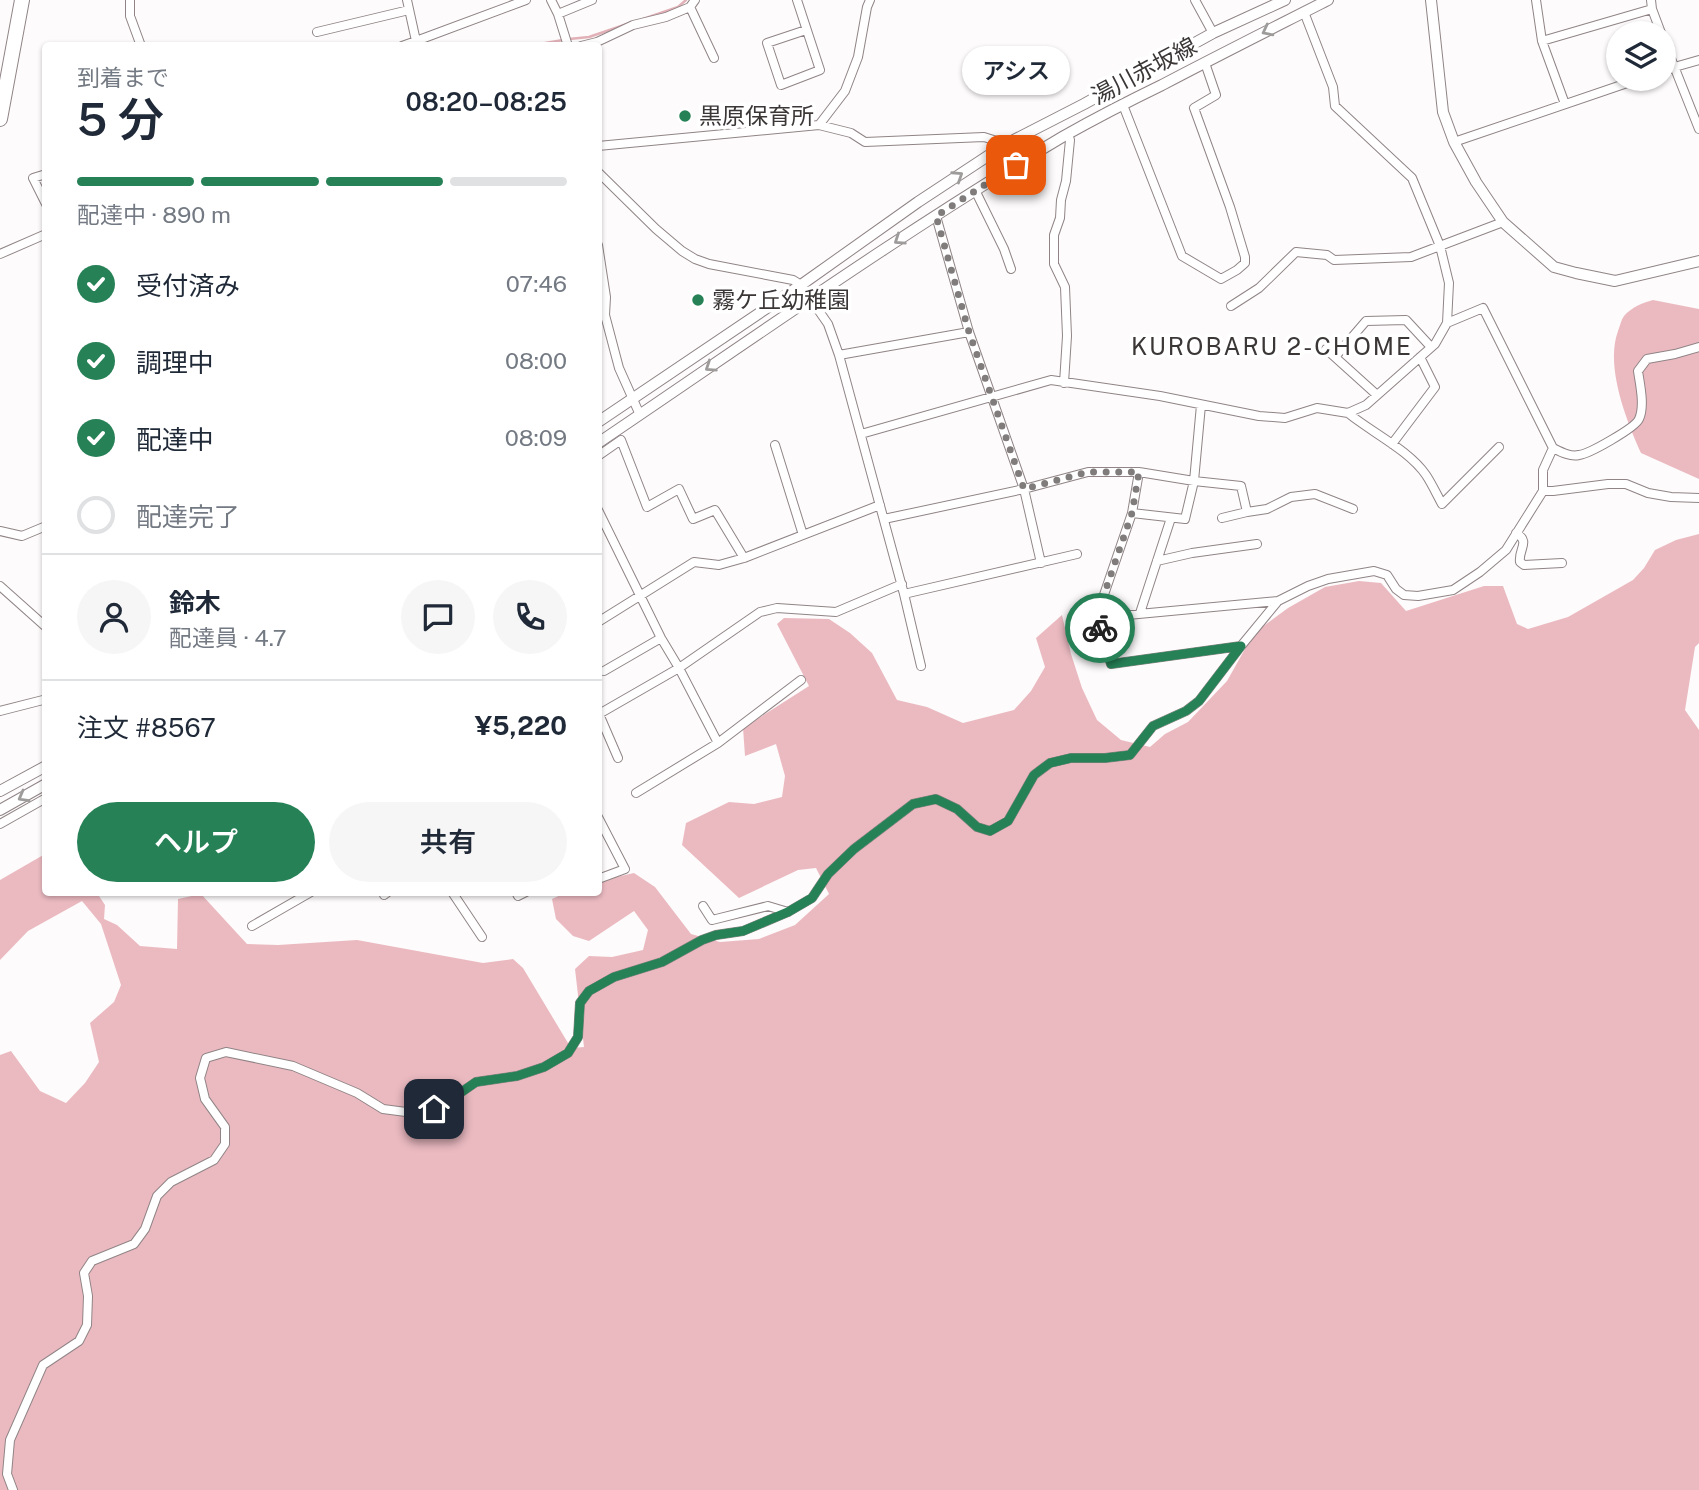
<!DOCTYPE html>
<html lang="ja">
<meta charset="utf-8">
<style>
body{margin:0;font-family:"Public Sans","Noto Sans JP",sans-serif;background:#f6f6f7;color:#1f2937;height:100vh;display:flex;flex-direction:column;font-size:26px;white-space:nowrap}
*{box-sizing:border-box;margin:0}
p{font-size:23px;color:#747a83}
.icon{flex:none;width:38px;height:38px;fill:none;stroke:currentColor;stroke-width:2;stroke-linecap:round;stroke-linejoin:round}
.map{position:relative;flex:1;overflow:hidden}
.drawer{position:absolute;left:42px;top:42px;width:560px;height:854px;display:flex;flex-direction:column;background:#fff;border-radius:7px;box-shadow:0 2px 5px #0004}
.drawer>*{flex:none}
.buttons{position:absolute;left:1606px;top:21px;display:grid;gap:14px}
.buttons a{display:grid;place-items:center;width:70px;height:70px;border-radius:50%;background:#fff;box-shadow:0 2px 5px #0004;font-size:35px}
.pin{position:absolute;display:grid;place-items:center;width:60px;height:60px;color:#fff;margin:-30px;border-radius:14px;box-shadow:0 4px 10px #0006}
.courier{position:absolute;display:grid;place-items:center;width:70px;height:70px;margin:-35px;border:5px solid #278157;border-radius:50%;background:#fff;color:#222;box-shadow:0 2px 9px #0007}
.bubble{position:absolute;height:49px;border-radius:24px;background:#fff;box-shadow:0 2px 5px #0004;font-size:23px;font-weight:600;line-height:49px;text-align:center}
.headline em{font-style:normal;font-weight:600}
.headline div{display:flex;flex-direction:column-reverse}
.headline{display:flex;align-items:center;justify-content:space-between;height:119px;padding:0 35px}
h1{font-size:46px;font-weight:600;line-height:52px}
.bar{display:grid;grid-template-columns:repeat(4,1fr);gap:10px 7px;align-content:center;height:84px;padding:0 35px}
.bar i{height:9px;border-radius:5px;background:#e0e1e3}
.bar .active{background:#278157}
.bar p{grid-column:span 4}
.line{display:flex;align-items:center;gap:18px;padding:0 35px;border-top:2px solid #e0e1e3}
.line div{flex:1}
.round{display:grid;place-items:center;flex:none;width:74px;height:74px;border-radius:37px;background:#f6f6f7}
ol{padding:0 35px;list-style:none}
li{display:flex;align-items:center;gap:21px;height:77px}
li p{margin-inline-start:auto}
li .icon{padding:7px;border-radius:50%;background:#278157;color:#fff;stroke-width:4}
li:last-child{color:#747a83}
li i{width:38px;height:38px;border:4px solid #e0e1e3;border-radius:50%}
.cta{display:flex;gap:14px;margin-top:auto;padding:14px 35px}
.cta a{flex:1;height:80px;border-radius:42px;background:#278157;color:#fff;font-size:28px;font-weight:600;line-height:80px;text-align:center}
.cta a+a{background:#f6f6f7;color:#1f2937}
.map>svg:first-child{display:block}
</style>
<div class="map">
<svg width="1699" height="1490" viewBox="0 0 1699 1490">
<rect width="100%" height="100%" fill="#fdfbfb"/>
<!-- forest -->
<path fill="#ebbac1" d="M1653,300L1699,309V479L1641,453C1626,420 1605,366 1618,331C1620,326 1621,320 1624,316C1632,307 1642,303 1653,300Z
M1699,534V643L1695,647L1685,710L1699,730V1490H0V1055L11,1051L40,1091L66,1103L85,1083L99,1062L90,1023L114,1002L121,985L101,924L82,901L28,931L0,960V880L45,854L46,892L97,893L105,905L104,919L117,925L140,946L177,949L178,899L201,894L247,944L278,945L357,940L483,963L513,959L523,968L571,1048L584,1047L575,969L589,956L612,957L643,950L648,930L634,911L589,941L573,936L556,919L552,899L565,893L598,892L599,881L634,873L655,887L691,934L720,942L759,939L795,925L829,894L816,868L798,870L739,898L682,845L686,823L729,802L754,804L782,797L785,776L776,744L745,756L743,728L809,686L777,624L784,618L829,619L850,633L872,653L897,700L927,707L963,723L1014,710L1031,691L1045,667L1036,638L1062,615L1071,654L1082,688L1097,720L1121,740L1150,747L1165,734L1188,722L1227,681L1254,633L1288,608L1325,587L1359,581L1381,583L1406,611L1484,586H1503L1517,624L1528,629L1568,617L1633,580L1644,568L1655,550L1676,540Z"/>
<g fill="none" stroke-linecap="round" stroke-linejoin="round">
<!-- stream -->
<path stroke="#e2b1b8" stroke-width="2.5" d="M643,19L678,7L686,0
M569,39L589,37L627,24
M528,46L563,40"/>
<!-- street casing -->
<g stroke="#908486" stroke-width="10">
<path id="street" d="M130,0V16L141,46
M407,0L416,41L526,0
M551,0L558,14L568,46
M695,0L690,7L714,58
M797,0L820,70L781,85L767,43L806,30
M1195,0L1213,33
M1536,0L1542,41L1652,9
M1651,0L1652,9L1661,33
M558,14L592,0
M317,32L409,10
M1542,41L1565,104
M1664,41L1699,129
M402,46L416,41
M581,46L597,42L633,25L666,17L690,7
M1664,70L1699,60
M1123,105L1182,256L1221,279L1237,270L1245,263V257L1230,207L1194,108L1216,95L1205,63
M819,125L845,91L858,57L867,7L870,0
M1454,142L1639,79
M598,146L819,125L851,133L865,142L984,137L1006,144
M598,172L656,229L682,251L695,259L709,264L793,280L801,285L828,324L839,355L904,594L921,666
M46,174L33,178L46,204
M975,190L1004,249L1011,269
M936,216L969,332L1024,489L1041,563
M598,245L606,297L605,315L619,368L640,415
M0,254L46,234
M1231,306L1259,288L1296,252L1327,255L1334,260L1411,257L1503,222
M1447,323L1483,308L1553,448C1561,452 1570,457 1579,455C1589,454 1635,428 1639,419C1645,406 1640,385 1638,371L1647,359L1675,354L1699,347
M1326,349L1377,395
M839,355L969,332
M1335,357L1366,321L1406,320L1431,347
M1064,383L1067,336L1065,287L1054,264V235L1060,218L1061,200L1066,181L1070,140L1068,134
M1348,413C1371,432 1409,450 1426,475C1432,484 1437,495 1442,504L1499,447
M861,434L1051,380L1160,396L1259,416L1285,418L1317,408L1348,413L1366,405L1435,344L1447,323L1449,283L1440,246L1412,178L1335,106L1333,87L1304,12
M1392,444L1435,387L1420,357
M775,445L803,535
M598,456L621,440L647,507L679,489L693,519L715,510L744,558
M1139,472L1132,513L1096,618L1111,664L1241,646
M1543,491H1553L1608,484H1626L1648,493L1671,497L1699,498
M598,510L661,638L679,668L718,743
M1132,513L1185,519L1194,481L1201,405
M1222,518L1247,512
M884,519L1024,489L1088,472H1139L1194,481L1241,486L1247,512L1267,509L1291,497L1315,494L1353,509
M0,531L22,536L46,526
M1516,533C1531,542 1518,549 1520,562L1524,565L1562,563
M1157,561L1192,553L1257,544
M0,586L46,627
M904,594L1077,554
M1140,613L1171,518
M1096,618L1278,601
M598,622L694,562L719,565L744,558L880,505
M604,671L661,638
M0,711L43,700
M618,758L599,714L679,668L760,612L777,608L836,612L902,584
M636,793L718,743L801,680
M598,817L625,869L598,879
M0,824L46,798
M452,892L482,937
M516,892L518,896L526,892
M384,895L388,892
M703,906L712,920L768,906L788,912
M252,926L311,892
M13,1490L7,1474L10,1440L43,1365L79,1341L87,1325L88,1296L84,1273L92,1261L134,1244L145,1229L157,1196L171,1182L214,1160L225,1144V1127L205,1099L200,1078L206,1058L226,1052L293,1066L357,1093L383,1109L406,1112L434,1109L450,1100L476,1082L517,1076L544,1067L568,1053L578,1037L580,1003L589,991L614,977L662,962L702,940L716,935L743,931L788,912L812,898L828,874L854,849L913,804L936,799L957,809L977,827L990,831L1008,821L1034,775L1050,763L1071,758H1105L1130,755L1153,726L1186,711L1199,701L1241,646L1278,601L1308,586L1328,579L1374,571L1387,575L1396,589L1404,595L1418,596L1453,590L1480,572L1506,550L1543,491V470L1553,448"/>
</g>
<!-- secondary casing -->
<g stroke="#908486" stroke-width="12">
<path id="secondary" d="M1431,0L1443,112L1454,142L1476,182L1503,222L1554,267L1576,273L1615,281L1699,261
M598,422L801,285L918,202L1006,144L1084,104L1213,33L1285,0
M598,443C752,339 904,231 1064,136C1096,118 1129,101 1162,85C1217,56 1273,28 1328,0
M0,791L46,766
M0,810L46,784"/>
</g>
<!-- highway casing -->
<g stroke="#908486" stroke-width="16">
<path id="highway" d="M0,119L22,0"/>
</g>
<!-- street -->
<use href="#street" stroke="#fff" stroke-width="8"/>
<!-- secondary -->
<use href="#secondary" stroke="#fff" stroke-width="10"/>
<!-- highway -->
<use href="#highway" stroke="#fff" stroke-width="14"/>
</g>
<!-- one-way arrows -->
<defs><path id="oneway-chevron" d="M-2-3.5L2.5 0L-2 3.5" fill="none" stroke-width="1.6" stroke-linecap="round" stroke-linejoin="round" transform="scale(1.75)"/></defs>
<g stroke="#9e9b9b">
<use href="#oneway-chevron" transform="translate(1267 31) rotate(153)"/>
<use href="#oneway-chevron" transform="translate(958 176) rotate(-33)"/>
<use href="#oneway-chevron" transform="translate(899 240) rotate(146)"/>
<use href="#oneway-chevron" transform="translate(710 367) rotate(146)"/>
<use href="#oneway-chevron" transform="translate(23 797) rotate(151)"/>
</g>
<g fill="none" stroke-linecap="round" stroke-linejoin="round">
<!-- done -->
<path stroke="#807c7c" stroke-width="7" stroke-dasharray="0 12.6" d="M1016,165L936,216L969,332L1024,489L1088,472H1139L1132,513L1096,618L1100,628"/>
<!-- route -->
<path stroke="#278157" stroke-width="9" d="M434,1109L450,1100L476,1082L517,1076L544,1067L568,1053L578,1037L580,1003L589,991L614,977L662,962L702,940L716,935L743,931L788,912L812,898L828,874L854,849L913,804L936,799L957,809L977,827L990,831L1008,821L1034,775L1050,763L1071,758H1105L1130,755L1153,726L1186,711L1199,701L1241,646L1111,664L1100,628"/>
</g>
<!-- markers -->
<g fill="#278157" stroke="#fff" stroke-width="2.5">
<circle cx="685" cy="116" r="7"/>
<circle cx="698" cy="300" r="7"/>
</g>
<g text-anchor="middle" stroke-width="7" stroke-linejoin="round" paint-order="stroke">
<!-- street labels -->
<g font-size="23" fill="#3c3737" stroke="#fff">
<text transform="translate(1144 71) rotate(-28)" y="8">湯川赤坂線</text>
</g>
<!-- poi labels -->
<g font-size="23" fill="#3c3737" stroke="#fff" text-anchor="start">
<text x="699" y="124">黒原保育所</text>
<text x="712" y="308">霧ケ丘幼稚園</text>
</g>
<!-- neighbourhood labels -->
<g font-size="24" letter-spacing="2" fill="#3c3737" stroke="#fff">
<text x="1272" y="355">KUROBARU 2-CHOME</text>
</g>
</g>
</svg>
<div class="buttons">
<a><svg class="icon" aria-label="layers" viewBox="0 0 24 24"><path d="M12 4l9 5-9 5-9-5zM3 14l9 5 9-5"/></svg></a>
</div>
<div class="pin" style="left:1016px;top:165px;background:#ea580c"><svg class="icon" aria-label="bag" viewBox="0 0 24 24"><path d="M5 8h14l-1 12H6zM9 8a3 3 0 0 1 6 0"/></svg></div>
<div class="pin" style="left:434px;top:1109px;background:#1f2937"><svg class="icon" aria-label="home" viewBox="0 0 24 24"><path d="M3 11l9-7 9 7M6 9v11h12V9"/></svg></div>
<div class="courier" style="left:1100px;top:628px"><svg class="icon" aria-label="bike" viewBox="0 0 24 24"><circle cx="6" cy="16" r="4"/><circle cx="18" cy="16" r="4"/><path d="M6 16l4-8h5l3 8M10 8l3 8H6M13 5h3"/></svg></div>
<div class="bubble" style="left:962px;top:46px;width:108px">アシス</div>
<section class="drawer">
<div class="headline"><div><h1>5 分</h1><p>到着まで</p></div><em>08:20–08:25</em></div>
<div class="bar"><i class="active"></i><i class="active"></i><i class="active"></i><i></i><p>配達中 · 890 m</p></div>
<ol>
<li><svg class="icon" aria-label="check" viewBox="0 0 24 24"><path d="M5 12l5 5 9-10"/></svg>受付済み<p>07:46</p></li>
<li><svg class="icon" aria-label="check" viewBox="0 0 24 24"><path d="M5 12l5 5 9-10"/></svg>調理中<p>08:00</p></li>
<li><svg class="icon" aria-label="check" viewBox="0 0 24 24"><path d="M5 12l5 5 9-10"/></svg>配達中<p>08:09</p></li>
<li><i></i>配達完了</li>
</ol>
<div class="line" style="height:126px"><a class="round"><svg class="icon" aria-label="person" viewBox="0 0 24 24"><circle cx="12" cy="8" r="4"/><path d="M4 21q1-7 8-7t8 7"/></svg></a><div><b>鈴木</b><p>配達員 · 4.7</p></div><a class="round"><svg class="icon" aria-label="chat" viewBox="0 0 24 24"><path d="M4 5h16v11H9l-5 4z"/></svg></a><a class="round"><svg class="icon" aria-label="phone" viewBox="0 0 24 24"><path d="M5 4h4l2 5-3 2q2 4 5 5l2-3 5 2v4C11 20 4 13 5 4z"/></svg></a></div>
<div class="line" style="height:91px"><div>注文 #8567</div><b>¥5,220</b></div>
<div class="cta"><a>ヘルプ</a><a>共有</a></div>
</section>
</div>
